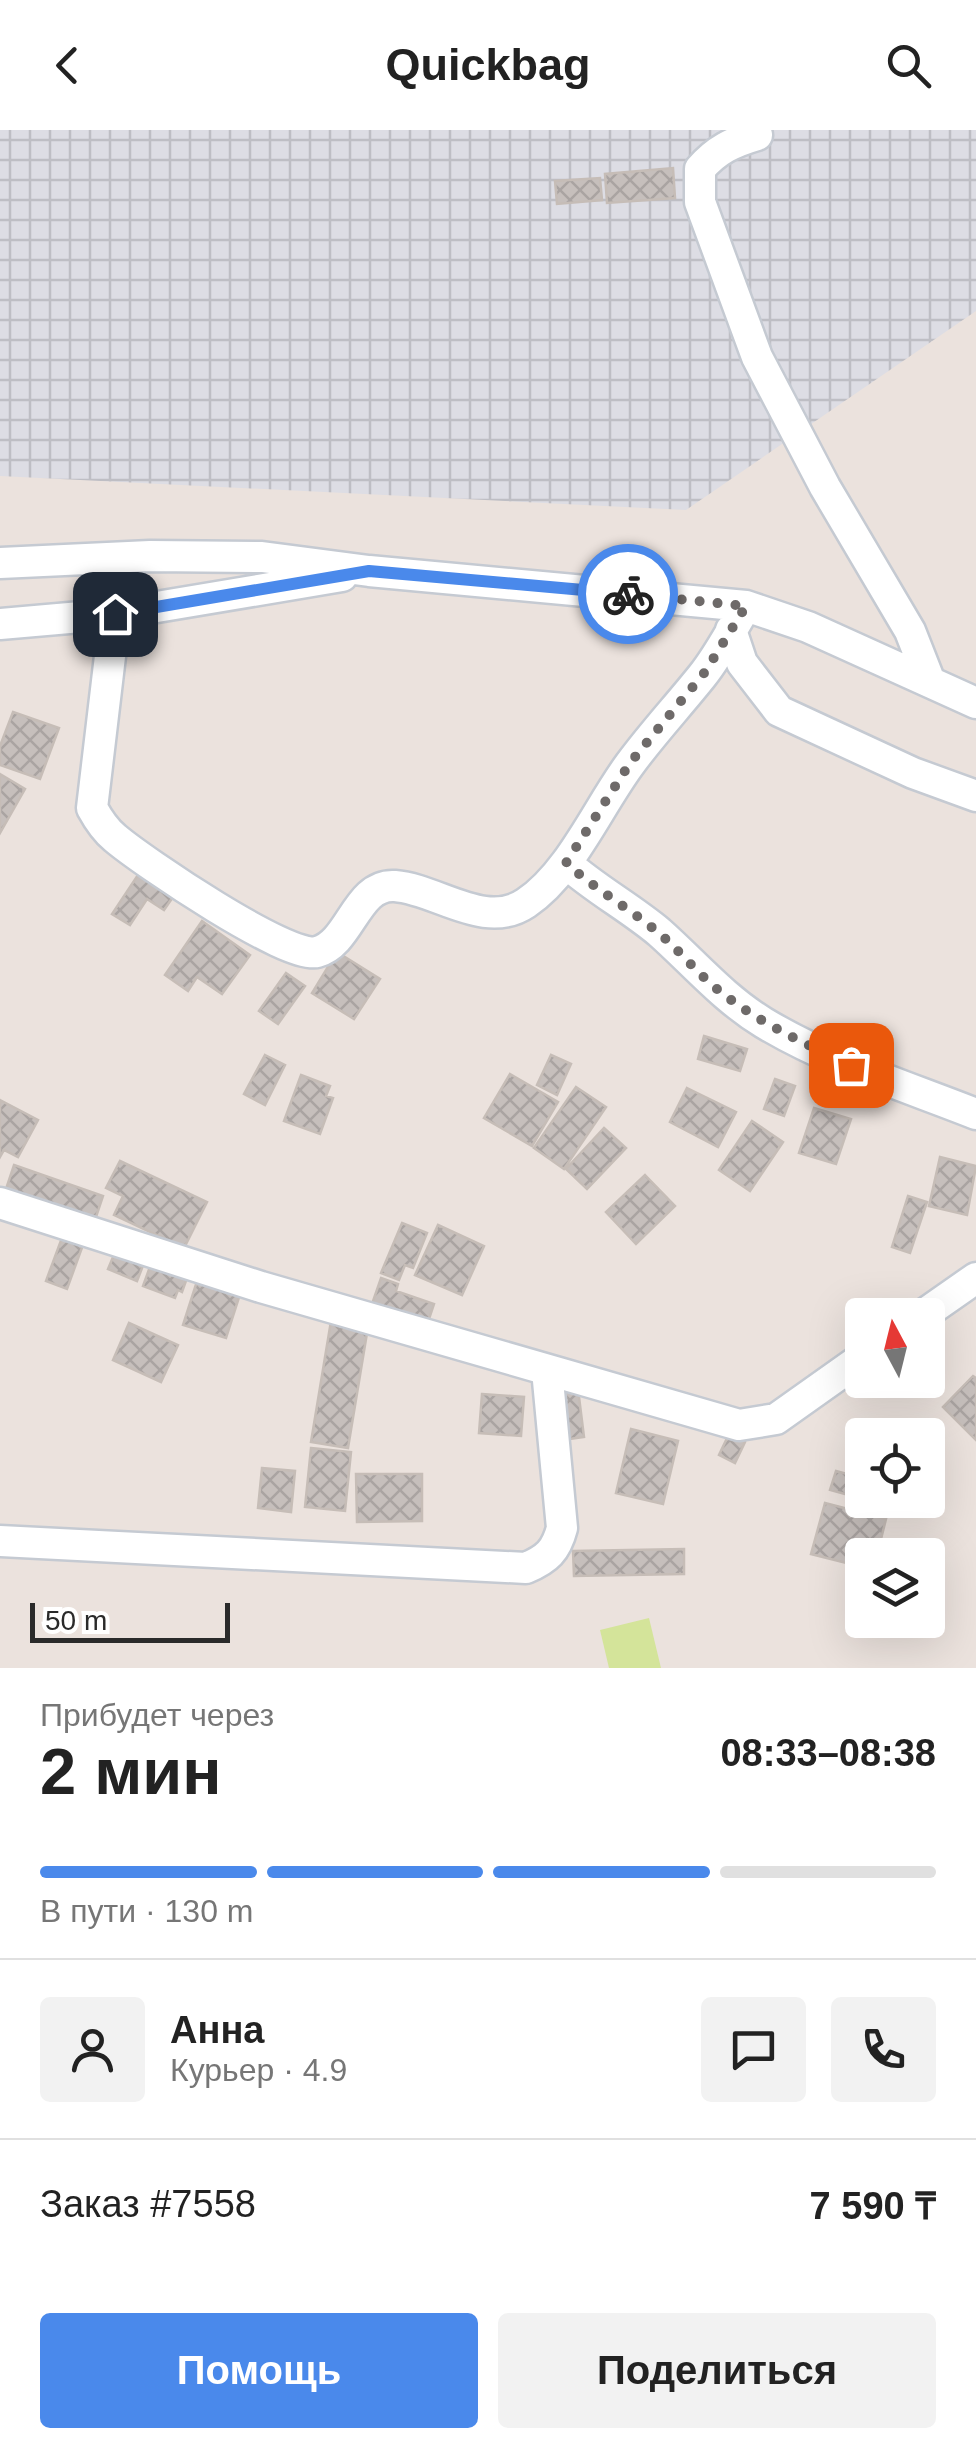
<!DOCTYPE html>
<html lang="ru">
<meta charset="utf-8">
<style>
body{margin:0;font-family:Helvetica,sans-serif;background:#f2f2f2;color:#222;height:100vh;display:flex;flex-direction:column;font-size:38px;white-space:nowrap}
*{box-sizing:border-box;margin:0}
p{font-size:32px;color:#767676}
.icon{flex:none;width:55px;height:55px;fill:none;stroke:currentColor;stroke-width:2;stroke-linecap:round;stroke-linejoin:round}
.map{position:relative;height:1538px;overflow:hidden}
.side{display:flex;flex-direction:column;background:#fff;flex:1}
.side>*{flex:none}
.needle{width:65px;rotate:353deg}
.fabs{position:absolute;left:845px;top:1168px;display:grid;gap:20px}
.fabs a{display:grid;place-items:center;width:100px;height:100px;border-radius:10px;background:#fff;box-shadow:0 10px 40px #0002;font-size:50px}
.scale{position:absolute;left:30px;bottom:25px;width:200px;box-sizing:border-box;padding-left:10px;border:5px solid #2a2a2a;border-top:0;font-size:28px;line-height:35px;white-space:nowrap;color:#2a2a2a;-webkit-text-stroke:8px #fff;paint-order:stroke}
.pin{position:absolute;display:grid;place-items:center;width:85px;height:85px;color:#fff;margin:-42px;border-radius:20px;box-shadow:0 5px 15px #0006}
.courier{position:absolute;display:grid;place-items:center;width:100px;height:100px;margin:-50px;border:8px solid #4a89eb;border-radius:50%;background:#fff;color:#222;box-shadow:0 2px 12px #0007}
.headline em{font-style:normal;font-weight:700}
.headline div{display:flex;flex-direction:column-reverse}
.headline{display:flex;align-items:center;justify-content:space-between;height:170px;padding:0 40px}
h1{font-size:65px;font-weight:700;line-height:75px}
.bar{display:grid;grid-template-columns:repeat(4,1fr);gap:15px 10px;align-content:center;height:120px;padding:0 40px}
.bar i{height:12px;border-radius:8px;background:#e0e0e0}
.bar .current{background:#4a89eb}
.bar p{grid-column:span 4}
.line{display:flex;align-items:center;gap:25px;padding:0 40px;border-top:2px solid #e0e0e0}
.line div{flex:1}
.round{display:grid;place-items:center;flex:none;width:105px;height:105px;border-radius:10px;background:#f2f2f2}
.primary-button{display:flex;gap:20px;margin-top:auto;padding:20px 40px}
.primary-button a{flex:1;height:115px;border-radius:10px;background:#4a89eb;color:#fff;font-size:40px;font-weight:700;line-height:115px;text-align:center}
.primary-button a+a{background:#f2f2f2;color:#222}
header{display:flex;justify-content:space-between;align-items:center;height:130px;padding:0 40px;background:#fff;font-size:45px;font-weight:700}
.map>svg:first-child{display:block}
</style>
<header><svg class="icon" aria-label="back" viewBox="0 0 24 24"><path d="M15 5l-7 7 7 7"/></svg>Quickbag<svg class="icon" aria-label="search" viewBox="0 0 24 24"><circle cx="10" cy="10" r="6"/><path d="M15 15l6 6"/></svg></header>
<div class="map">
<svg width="976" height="1538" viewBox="0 0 976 1538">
<defs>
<pattern id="industrial-grid" width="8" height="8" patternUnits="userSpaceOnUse" patternTransform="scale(2.5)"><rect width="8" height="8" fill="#dddde4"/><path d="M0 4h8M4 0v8" fill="none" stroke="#bebec4"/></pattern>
<pattern id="building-cross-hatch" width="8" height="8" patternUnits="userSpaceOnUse" patternTransform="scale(2.5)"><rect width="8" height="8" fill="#c6bfbc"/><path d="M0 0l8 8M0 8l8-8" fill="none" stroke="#aaa4a2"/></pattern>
</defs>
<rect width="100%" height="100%" fill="#ebe2dd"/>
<!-- industrial -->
<path fill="url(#industrial-grid)" d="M0,0H976V181L686,380L0,346Z"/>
<!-- pitch -->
<path fill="#d4e49a" d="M649,1488L661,1538H609L600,1500Z"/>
<!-- building -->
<path fill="url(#building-cross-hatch)" stroke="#c6bdb7" stroke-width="2.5" d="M673,38L675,68L607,73L605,44Z
M600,48L602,70L557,74L555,51Z
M13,582L59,598L40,649L0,635V616Z
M0,644L25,659L0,703Z
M140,742L175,764L164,780L147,769L130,795L112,784Z
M202,791L250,825L222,864L197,847L188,861L165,845Z
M337,822L380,849L354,889L312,863Z
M286,843L305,856L278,894L259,881Z
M704,906L747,919L740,941L698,929Z
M265,925L285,935L265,975L244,964Z
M551,925L571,934L557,965L537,955Z
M510,944L558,972L532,1016L484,988Z
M301,945L330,956L326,966L333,968L320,1004L284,991Z
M775,949L795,956L784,986L764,979Z
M576,957L606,977L564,1039L534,1018Z
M687,958L736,982L718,1017L670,992Z
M0,970L38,990L18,1027L4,1020L0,1027Z
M814,978L851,989L836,1034L799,1023Z
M752,991L783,1012L750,1061L719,1040Z
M604,998L626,1018L587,1059L566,1039Z
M940,1027L976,1036L967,1085L929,1076Z
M120,1031L207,1072L184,1118L114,1085L123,1066L106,1058Z
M14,1035L103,1066L94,1093L5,1062Z
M645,1045L675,1076L636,1114L606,1082Z
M908,1066L927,1072L910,1123L892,1117Z
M402,1093L427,1103L413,1138L405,1135L399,1150L381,1143Z
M438,1095L484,1116L462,1165L415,1145Z
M63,1105L84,1112L67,1159L46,1151Z
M116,1120L144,1133L137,1151L108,1139Z
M151,1134L187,1148L182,1162L178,1160L175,1168L143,1156Z
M198,1148L241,1161L226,1208L183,1195Z
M381,1148L398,1154L396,1161L434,1174L427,1195L371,1177Z
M331,1191L368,1197L348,1318L311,1312Z
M129,1193L178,1215L161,1252L113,1230Z
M973,1246L976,1248V1310L943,1277Z
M578,1259L584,1307L569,1309L564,1261Z
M482,1264L524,1267L521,1306L479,1303Z
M631,1299L678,1311L663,1374L616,1363Z
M729,1304L745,1312L735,1333L719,1325Z
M311,1318L351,1322L345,1381L305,1377Z
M262,1338L295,1341L291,1382L258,1378Z
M836,1341L862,1348V1370H890L885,1385L854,1376L856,1367L830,1360Z
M356,1344H422V1391L357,1392Z
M825,1373L886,1389L877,1425H862V1437L811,1424Z
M684,1419V1444L574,1446L573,1421Z"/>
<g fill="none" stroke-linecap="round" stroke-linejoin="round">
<!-- street casing -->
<g stroke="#c5cad2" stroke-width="35">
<path id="street" d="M757,5C733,12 716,20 700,39V72L757,227L825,357L910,501L930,552
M0,433L150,426L262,427L369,441L746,476L808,497L976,573
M115,484L92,678C98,689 105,700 115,708C142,731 288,830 317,822C351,813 356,753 395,756C437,759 485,801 526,773C570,744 598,677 630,634C652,604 678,576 702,546C719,525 732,499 746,476
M0,494L115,484L342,446
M731,500L742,533L779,581L913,643L976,666
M566,733C595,759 629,777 659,802C694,833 723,868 764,893C829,932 905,956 976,984
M0,1073L261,1157L739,1295L776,1289L862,1228
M923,1185L976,1148
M0,1411L526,1438C547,1429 556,1421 562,1398L547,1240"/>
</g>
<!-- street -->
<use href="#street" stroke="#fff" stroke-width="30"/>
</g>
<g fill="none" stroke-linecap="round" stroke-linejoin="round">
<!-- done -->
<path stroke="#6e6a69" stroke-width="10" stroke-dasharray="0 18" d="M628,464L746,476L705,542L630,633L566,733C594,758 625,776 654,799C678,818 697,844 722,863C761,894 806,914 851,935"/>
<!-- route -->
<path stroke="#4a89eb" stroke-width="12" d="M115,484L369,441L628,464"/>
</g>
</svg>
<div class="fabs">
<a><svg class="needle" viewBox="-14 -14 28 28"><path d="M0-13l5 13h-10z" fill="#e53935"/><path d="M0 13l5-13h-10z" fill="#767676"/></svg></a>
<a><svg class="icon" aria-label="locate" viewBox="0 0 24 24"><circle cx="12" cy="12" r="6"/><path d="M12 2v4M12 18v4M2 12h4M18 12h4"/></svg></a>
<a><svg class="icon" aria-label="layers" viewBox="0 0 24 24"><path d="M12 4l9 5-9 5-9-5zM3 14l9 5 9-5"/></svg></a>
</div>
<div class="scale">50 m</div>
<div class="pin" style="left:851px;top:935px;background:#ea580c"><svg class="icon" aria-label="bag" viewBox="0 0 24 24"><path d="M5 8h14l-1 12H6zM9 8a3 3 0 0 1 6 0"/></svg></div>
<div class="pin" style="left:115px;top:484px;background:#1f2937"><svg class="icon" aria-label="home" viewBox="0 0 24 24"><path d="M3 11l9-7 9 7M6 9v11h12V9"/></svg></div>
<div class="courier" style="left:628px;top:464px"><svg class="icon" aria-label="bike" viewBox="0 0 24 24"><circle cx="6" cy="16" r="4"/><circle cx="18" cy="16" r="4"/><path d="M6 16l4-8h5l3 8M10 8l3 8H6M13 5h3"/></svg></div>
</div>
<section class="side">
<div class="headline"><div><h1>2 мин</h1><p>Прибудет через</p></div><em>08:33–08:38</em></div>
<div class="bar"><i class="current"></i><i class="current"></i><i class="current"></i><i></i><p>В пути · 130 m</p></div>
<div class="line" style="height:180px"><a class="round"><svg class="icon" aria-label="person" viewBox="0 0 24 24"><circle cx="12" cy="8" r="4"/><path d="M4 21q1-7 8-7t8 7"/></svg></a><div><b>Анна</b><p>Курьер · 4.9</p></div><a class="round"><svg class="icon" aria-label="chat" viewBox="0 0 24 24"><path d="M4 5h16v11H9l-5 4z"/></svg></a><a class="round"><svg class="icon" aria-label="phone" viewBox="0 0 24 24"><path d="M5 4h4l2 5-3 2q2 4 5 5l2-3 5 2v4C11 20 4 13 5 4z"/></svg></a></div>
<div class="line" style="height:130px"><div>Заказ #7558</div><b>7 590 ₸</b></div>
<div class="primary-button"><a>Помощь</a><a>Поделиться</a></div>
</section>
